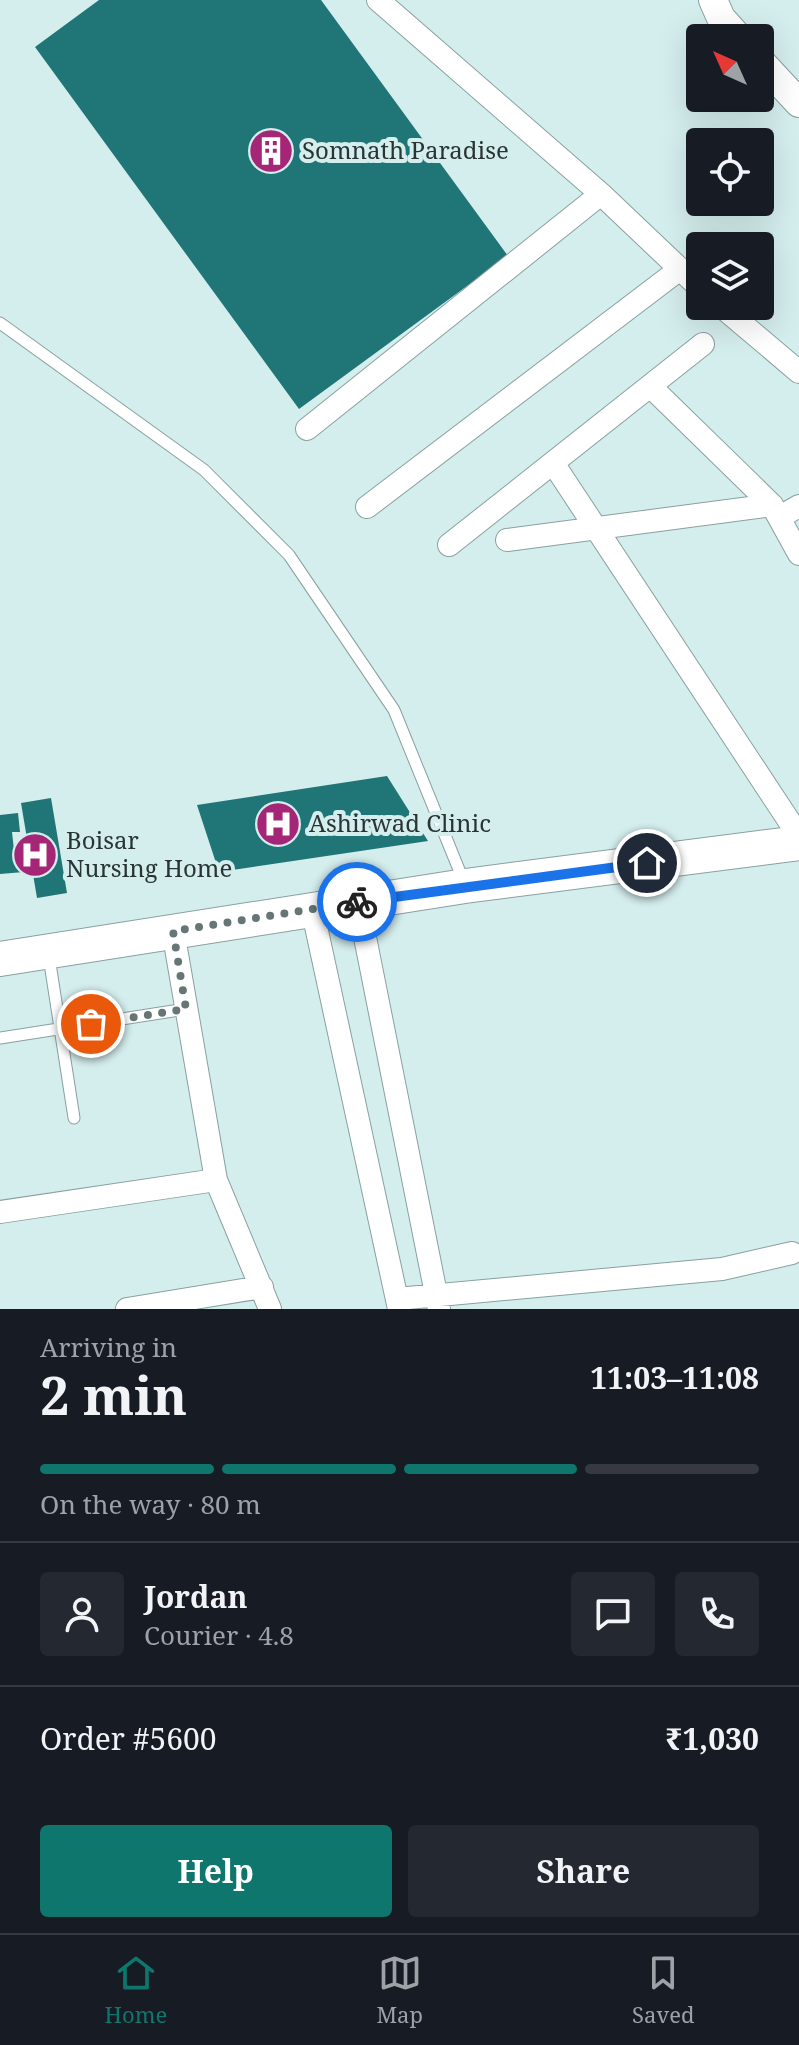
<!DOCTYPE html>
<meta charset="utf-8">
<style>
body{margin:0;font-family:"Noto Serif",serif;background:#242831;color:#f1f3f6;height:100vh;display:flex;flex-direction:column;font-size:30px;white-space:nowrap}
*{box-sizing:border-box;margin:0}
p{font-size:26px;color:#9ea1a6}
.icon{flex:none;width:44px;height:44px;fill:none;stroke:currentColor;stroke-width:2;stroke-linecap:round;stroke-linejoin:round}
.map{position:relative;height:1309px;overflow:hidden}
.panel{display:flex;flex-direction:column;background:#171b24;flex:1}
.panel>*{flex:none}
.needle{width:52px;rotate:315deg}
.buttons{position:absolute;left:686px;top:24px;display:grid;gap:16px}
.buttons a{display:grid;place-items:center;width:88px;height:88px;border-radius:8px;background:#171b24;box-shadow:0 8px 32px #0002;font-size:40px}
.pin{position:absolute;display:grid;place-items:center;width:68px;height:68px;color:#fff;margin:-34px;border:4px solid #fff;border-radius:50%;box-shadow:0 2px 8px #0007}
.courier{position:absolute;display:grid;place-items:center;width:80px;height:80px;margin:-40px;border:6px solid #1a73e8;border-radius:50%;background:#fff;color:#222;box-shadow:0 2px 10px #0007}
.headline em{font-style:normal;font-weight:700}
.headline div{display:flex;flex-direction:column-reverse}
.headline{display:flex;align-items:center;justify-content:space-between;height:136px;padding:0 40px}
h1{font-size:52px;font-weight:700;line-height:60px}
.bar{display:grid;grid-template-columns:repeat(4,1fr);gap:12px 8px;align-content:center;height:96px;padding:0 40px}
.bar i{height:10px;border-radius:6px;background:#363941}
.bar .active{background:#0f766e}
.bar p{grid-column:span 4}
.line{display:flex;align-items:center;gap:20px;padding:0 40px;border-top:2px solid #363941}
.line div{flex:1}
.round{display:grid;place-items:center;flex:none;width:84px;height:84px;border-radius:8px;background:#242831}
.primary-button{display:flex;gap:16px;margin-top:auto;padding:16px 40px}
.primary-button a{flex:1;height:92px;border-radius:8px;background:#0f766e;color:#fff;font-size:32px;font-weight:700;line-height:92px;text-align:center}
.primary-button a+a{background:#242831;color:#f1f3f6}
.tab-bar{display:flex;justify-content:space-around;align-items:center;height:112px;border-top:2px solid #363941;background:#171b24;font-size:22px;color:#9ea1a6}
.tab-bar a{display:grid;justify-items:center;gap:4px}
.tab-bar .active{color:#0f766e}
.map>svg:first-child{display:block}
</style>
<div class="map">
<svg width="799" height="1309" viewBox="0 0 799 1309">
<rect width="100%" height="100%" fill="#d4eded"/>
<!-- building -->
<path fill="#207577" d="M99,0H321L508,256L299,409L35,47Z
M387,776L428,841L219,872L197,805Z
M51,798L67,893L37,898L21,803Z
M18,813L20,832H12L14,850L22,849L24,872L0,874V815Z"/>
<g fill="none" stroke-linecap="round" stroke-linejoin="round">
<!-- service casing -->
<g stroke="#89a0a0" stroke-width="13">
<path id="service" d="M0,323L204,470L289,555L394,710L464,882
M49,957L74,1118
M0,1038L186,1009"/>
</g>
<!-- minor casing -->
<g stroke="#89a0a0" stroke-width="24">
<path id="minor" d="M378,0L601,194L700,288
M721,306L799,372
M650,386L772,505L799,554
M307,429L601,194
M553,463L799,836
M367,507L680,269
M780,517L799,506
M507,540L772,505
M449,545L703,344
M358,902L439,1309
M312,908L399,1309
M173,931L216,1180L270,1309
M0,1212L216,1180
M397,1299L722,1269L792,1253
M127,1309L262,1287"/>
</g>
<!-- tertiary casing -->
<g stroke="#89a0a0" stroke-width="30">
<path id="tertiary" d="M713,0L721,18L739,38
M760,61L799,103"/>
</g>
<!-- primary casing -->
<g stroke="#89a0a0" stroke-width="36">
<path id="primary" d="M0,959L465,886L799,843"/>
</g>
<!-- service -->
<use href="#service" stroke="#fff" stroke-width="11"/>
<!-- minor -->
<use href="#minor" stroke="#fff" stroke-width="22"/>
<!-- tertiary -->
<use href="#tertiary" stroke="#fff" stroke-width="28"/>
<!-- primary -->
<use href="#primary" stroke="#fff" stroke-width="34"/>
</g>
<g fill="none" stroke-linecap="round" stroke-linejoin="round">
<!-- done -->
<path stroke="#667575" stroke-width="8" stroke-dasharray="0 14.4" d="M91,1024L186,1009L173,931L357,902"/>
<!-- route -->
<path stroke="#1a73e8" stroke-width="10" d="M357,902L647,863"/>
</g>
<!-- icons -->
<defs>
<g id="building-disc" transform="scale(2.3)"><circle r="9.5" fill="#a52677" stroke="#d4eded"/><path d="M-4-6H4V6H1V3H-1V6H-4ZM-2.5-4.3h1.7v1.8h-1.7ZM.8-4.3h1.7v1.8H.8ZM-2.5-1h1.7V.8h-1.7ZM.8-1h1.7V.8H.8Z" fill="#fff"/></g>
<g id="hospital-disc" transform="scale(2.3)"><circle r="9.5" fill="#a52677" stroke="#d4eded"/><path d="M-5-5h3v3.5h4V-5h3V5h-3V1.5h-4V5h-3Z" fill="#fff"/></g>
</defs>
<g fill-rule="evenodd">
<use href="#building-disc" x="271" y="151"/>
<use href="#hospital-disc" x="278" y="824"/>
<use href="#hospital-disc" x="35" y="855"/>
</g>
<g text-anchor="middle" stroke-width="8" stroke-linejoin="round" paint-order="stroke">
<!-- poi labels -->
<g font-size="24" fill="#2a3434" stroke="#d4eded" text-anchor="start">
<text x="302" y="159">Somnath Paradise</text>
<text x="309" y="832">Ashirwad Clinic</text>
<text x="66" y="849">Boisar<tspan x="66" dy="28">Nursing Home</tspan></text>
</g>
</g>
</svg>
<div class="buttons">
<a><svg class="needle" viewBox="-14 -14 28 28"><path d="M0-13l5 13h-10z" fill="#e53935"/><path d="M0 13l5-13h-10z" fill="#9ea1a6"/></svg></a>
<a><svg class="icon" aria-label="locate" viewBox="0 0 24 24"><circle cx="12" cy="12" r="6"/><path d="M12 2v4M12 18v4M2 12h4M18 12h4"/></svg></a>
<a><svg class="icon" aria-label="layers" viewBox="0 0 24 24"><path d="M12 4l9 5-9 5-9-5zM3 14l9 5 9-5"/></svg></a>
</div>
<div class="pin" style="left:91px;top:1024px;background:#ea580c"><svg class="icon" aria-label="bag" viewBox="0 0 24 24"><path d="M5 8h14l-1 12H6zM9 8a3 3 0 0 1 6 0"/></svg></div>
<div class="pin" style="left:647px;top:863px;background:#1f2937"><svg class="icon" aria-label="home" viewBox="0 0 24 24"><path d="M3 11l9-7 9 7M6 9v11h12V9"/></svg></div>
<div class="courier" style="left:357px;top:902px"><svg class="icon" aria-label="bike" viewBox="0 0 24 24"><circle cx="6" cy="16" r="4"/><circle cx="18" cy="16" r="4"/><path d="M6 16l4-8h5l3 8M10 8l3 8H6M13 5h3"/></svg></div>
</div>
<section class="panel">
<div class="headline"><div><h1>2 min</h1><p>Arriving in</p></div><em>11:03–11:08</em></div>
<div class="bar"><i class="active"></i><i class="active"></i><i class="active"></i><i></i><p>On the way · 80 m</p></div>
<div class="line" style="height:144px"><a class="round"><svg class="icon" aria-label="person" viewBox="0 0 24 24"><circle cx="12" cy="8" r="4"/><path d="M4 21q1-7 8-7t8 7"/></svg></a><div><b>Jordan</b><p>Courier · 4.8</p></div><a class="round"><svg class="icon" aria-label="chat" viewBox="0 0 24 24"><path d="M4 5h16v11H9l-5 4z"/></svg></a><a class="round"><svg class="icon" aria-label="phone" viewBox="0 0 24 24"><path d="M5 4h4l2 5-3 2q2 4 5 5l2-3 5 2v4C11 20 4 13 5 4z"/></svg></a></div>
<div class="line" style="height:104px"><div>Order #5600</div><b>₹1,030</b></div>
<div class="primary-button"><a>Help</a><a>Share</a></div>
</section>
<nav class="tab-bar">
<a class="active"><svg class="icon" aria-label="home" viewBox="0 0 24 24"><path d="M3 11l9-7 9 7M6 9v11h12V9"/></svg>Home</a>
<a><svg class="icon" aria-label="map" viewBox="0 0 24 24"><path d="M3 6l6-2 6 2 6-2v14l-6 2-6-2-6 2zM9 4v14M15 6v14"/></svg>Map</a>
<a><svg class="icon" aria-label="saved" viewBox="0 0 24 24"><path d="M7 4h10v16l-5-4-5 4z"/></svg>Saved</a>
</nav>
